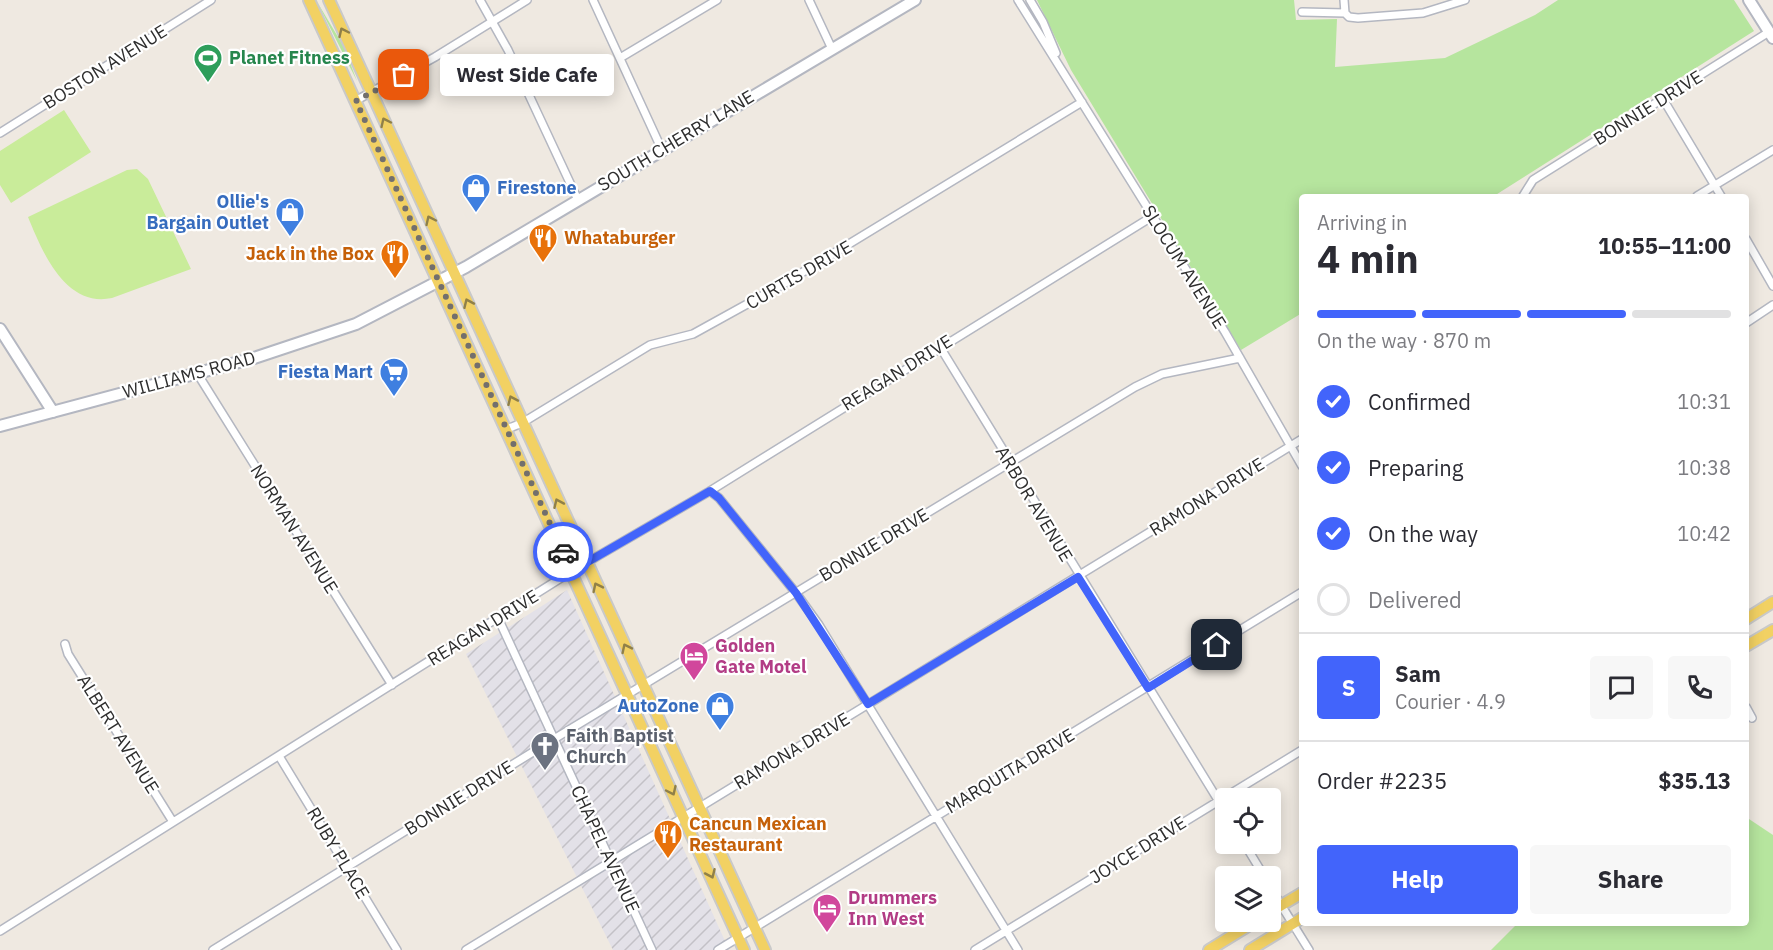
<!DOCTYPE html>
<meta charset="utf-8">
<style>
body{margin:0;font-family:"IBM Plex Sans",sans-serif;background:#f7f7f7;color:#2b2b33;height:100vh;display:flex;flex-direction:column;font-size:22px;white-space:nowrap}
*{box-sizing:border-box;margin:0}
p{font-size:20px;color:#7c7c81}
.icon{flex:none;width:33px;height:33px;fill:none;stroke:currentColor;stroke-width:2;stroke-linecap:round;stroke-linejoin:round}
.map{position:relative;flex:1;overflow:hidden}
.side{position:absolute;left:1299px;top:194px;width:450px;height:732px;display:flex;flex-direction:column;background:#fff;border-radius:6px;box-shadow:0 3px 15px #0003}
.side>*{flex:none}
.controls{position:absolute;left:1215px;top:788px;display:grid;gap:12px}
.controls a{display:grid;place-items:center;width:66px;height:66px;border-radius:6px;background:#fff;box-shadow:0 3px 15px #0003;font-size:30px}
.pin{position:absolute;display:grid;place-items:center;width:51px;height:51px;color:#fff;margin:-26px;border-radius:12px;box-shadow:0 3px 9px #0006}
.courier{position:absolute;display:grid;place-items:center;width:60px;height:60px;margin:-30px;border:4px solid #4264fb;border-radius:50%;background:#fff;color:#222;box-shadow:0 2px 8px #0007}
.bubble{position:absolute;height:42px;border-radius:6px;background:#fff;box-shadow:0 3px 15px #0003;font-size:20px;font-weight:700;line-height:42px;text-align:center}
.overview em{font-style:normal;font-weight:700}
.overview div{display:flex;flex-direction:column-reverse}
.overview{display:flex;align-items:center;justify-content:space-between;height:102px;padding:0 18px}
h1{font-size:39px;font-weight:700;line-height:45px}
.bar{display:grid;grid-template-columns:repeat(4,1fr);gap:9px 6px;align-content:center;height:72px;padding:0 18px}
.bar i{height:8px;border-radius:4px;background:#e1e1e2}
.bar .active{background:#4264fb}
.bar p{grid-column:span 4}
.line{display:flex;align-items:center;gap:15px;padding:0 18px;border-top:2px solid #e1e1e2}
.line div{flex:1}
.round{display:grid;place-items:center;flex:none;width:63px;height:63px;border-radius:6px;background:#f7f7f7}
ol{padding:0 18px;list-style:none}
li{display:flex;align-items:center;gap:18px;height:66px}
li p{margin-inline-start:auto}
li .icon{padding:6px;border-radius:50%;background:#4264fb;color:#fff;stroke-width:4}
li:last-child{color:#7c7c81}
li i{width:33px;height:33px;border:3px solid #e1e1e2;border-radius:50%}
.primary-button{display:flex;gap:12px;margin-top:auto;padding:12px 18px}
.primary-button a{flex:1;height:69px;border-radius:6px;background:#4264fb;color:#fff;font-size:24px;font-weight:700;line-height:69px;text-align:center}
.primary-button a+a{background:#f7f7f7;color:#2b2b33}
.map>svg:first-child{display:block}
</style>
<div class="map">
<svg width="1773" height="950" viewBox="0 0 1773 950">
<defs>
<pattern id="industrial-furrows" width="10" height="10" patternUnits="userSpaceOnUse" patternTransform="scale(1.5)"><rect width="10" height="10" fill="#e3e1e8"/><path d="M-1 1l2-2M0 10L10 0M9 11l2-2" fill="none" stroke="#c3c1c7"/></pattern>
</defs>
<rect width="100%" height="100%" fill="#efe9e1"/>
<!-- industrial -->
<path fill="url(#industrial-furrows)" d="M567,590L729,950H613L466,654Z"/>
<!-- grass -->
<path fill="#b6e59e" d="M316,0L344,47L357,81Z
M1037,0H1294L1296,20L1337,19L1335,67L1445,58L1535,15L1558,0H1734L1754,31L1494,196H1302V313L1241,350L1071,70Z
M1746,817L1773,835V950H1491L1518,923L1746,922Z"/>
<!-- pitch -->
<path fill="#c9ec9a" d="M64,110L91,152L11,203L0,185V151Z
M137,169L148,179L191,269L112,298C65,308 42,251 28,217L127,170Z"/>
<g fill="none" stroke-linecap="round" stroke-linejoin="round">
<!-- street casing -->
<g stroke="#b4b7c1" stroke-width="10">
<path id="street" d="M480,0L508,50L578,200
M593,0L662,150
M809,0L832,49
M1018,0L1225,332L1302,466
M1030,0L1043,22L1056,53
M1344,0L1345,13L1349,17L1358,18L1423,13L1465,0
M1302,12L1345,13
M620,58L717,0
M1663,99L1721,196
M355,101L435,57L527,0
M0,133L211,0
M1523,196L1533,180L1769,32
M1697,196L1773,150
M1746,239L1773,286
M1746,323L1773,305
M940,347L1226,813
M197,373L392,685
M507,429L522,423L650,345L693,334L780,286L1082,102
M710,491L719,498L796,593L819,625L1018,950
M498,618L652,950
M65,644L68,654L173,822
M1746,707L1752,718
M279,756L397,950
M1244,843L1264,876
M1270,887L1309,950
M0,931L572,571L710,491L1153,216
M213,950L554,739L1135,387L1162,374L1240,358
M466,950L1302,439
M718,950L1302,592
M975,950L1302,750"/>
</g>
<!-- secondary casing -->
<g stroke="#b4b7c1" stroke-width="14">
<path id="secondary" d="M1749,0L1773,38
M0,329L53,412
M0,426L254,358L356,324L466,267L915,0"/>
</g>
<!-- primary casing -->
<g stroke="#c9c9c9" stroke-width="14">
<path id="primary" d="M309,0L744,950
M329,0L765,950
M1746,619L1773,602
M1746,646L1773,630
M1270,912L1302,893
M1209,950L1256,921
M1250,950L1302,918"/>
</g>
<!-- street -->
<use href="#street" stroke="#fff" stroke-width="7"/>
<!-- secondary -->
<use href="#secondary" stroke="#fff" stroke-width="10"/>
<!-- primary -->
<use href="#primary" stroke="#f2d163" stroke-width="10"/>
</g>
<!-- one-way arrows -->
<defs><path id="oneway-chevron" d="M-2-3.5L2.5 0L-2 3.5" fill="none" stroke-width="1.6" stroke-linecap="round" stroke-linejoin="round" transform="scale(1.5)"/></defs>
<g stroke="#908048">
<use href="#oneway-chevron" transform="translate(343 32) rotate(-115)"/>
<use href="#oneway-chevron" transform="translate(385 122) rotate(-115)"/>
<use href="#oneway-chevron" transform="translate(430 220) rotate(-115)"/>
<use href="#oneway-chevron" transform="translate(468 303) rotate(-114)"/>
<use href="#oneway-chevron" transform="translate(512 400) rotate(-114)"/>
<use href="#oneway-chevron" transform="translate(558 503) rotate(-114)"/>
<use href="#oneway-chevron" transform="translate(597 587) rotate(-116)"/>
<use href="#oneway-chevron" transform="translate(626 648) rotate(-116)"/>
<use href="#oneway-chevron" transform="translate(672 791) rotate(65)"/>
<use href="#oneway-chevron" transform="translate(711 874) rotate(66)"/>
</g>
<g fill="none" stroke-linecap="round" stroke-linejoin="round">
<!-- done -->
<path stroke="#726f6d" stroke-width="6" stroke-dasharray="0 10.8" d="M404,75L356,101L563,552"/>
<!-- route -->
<path stroke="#4264fb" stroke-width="8" d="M563,552L572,571L710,491L719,498L796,593L868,704L1078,577L1148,688L1217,645"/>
</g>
<!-- icons -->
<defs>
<g id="stadium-pin" transform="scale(1.5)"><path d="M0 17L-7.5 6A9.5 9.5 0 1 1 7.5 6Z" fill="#2e9e5b" stroke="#fff"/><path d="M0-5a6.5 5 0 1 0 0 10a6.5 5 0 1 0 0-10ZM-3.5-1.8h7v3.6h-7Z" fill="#fff"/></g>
<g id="shop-pin" transform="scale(1.5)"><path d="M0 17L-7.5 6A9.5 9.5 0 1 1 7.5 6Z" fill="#3f7fe0" stroke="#fff"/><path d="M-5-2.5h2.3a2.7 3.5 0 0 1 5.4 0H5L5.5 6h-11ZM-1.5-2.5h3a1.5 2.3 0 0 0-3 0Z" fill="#fff"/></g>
<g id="restaurant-pin" transform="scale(1.5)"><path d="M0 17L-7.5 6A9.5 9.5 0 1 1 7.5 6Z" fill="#e8710a" stroke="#fff"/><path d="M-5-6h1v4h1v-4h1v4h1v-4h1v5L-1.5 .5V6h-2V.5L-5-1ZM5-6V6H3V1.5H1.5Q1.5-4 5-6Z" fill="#fff"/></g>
<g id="supermarket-pin" transform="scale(1.5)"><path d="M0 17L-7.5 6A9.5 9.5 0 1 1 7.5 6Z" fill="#3f7fe0" stroke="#fff"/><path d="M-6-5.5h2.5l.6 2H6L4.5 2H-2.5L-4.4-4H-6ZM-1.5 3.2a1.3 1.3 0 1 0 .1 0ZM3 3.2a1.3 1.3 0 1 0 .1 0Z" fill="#fff"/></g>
<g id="hotel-pin" transform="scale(1.5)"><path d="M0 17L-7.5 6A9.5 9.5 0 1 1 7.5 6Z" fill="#d1479c" stroke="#fff"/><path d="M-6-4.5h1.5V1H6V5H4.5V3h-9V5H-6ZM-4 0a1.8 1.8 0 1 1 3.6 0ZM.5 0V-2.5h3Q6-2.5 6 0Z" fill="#fff"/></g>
<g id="church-pin" transform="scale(1.5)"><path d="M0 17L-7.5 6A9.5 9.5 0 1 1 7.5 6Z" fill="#6b7280" stroke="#fff"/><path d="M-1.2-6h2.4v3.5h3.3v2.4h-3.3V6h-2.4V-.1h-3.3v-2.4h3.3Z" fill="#fff"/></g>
</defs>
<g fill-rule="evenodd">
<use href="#stadium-pin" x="208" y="58"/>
<use href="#shop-pin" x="476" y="188"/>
<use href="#shop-pin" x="290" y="212"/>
<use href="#restaurant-pin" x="543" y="238"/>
<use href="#restaurant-pin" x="395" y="254"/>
<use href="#supermarket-pin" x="394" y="372"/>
<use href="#hotel-pin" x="694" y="656"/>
<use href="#shop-pin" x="720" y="706"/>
<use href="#church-pin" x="545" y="746"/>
<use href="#restaurant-pin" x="668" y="834"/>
<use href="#hotel-pin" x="827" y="908"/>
</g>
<g text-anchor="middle" stroke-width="4.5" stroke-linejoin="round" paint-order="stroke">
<!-- leisure labels -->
<g font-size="18" font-weight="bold" fill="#27864d" stroke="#fff" text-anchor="start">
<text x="229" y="64">Planet Fitness</text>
</g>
<!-- street labels -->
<g font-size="18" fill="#2e2e2e" stroke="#fff">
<text transform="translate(105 67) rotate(-32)" y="6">BOSTON AVENUE</text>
<text transform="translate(1648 108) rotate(-32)" y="6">BONNIE DRIVE</text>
<text transform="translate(676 141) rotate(-31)" y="6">SOUTH CHERRY LANE</text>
<text transform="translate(1184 267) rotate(58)" y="6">SLOCUM AVENUE</text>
<text transform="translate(799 275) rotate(-30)" y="6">CURTIS DRIVE</text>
<text transform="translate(897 373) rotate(-32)" y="6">REAGAN DRIVE</text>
<text transform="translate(189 375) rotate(-15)" y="6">WILLIAMS ROAD</text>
<text transform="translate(1207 497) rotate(-32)" y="6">RAMONA DRIVE</text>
<text transform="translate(1034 504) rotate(59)" y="6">ARBOR AVENUE</text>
<text transform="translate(294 529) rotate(58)" y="6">NORMAN AVENUE</text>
<text transform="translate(874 545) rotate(-31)" y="6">BONNIE DRIVE</text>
<text transform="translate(483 628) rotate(-32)" y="6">REAGAN DRIVE</text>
<text transform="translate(118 734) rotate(58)" y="6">ALBERT AVENUE</text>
<text transform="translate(792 751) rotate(-31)" y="6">RAMONA DRIVE</text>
<text transform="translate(1010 771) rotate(-31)" y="6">MARQUITA DRIVE</text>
<text transform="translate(459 798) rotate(-32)" y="6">BONNIE DRIVE</text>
<text transform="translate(605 849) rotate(65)" y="6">CHAPEL AVENUE</text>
<text transform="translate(1138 850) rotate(-32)" y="6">JOYCE DRIVE</text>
<text transform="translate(338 853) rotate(59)" y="6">RUBY PLACE</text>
</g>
<!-- shop labels -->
<g font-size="18" font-weight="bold" fill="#366cbe" stroke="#fff" text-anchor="end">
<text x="497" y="194" text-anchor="start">Firestone</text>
<text x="269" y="208">Ollie's<tspan x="269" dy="21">Bargain Outlet</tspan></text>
<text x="373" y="378">Fiesta Mart</text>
<text x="699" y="712">AutoZone</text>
</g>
<!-- food labels -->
<g font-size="18" font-weight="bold" fill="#c56008" stroke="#fff" text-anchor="start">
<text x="564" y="244">Whataburger</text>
<text x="374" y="260" text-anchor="end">Jack in the Box</text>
<text x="689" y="830">Cancun Mexican<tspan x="689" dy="21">Restaurant</tspan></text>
</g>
<!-- hotel labels -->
<g font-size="18" font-weight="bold" fill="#b23c85" stroke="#fff" text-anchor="start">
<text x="715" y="652">Golden<tspan x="715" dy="21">Gate Motel</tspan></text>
<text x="848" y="904">Drummers<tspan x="848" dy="21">Inn West</tspan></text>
</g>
<!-- worship labels -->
<g font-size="18" font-weight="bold" fill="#5b616d" stroke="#fff" text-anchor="start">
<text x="566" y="742">Faith Baptist<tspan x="566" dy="21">Church</tspan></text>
</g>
</g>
</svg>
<div class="controls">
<a><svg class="icon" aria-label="locate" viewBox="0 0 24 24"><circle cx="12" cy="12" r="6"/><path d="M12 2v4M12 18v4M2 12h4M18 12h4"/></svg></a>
<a><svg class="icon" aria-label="layers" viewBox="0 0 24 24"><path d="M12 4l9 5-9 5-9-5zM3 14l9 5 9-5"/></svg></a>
</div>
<div class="pin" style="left:404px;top:75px;background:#ea580c"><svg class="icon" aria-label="bag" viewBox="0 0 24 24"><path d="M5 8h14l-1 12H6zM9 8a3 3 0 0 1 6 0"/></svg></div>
<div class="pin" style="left:1217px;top:645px;background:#1f2937"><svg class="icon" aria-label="home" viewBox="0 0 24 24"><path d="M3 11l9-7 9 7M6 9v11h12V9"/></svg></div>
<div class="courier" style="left:563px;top:552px"><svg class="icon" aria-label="car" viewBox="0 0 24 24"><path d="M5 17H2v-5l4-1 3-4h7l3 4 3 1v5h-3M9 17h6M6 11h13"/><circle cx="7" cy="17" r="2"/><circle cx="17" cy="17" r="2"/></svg></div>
<div class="bubble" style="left:440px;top:54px;width:174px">West Side Cafe</div>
<section class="side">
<div class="overview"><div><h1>4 min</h1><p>Arriving in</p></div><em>10:55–11:00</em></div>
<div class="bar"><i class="active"></i><i class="active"></i><i class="active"></i><i></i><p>On the way · 870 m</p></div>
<ol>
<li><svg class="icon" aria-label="check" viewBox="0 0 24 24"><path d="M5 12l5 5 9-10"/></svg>Confirmed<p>10:31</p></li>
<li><svg class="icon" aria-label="check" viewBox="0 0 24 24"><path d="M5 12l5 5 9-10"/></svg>Preparing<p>10:38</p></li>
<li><svg class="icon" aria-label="check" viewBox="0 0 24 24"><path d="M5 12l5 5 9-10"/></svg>On the way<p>10:42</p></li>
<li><i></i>Delivered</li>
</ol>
<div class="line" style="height:108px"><b class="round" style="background:#4264fb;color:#fff">S</b><div><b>Sam</b><p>Courier · 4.9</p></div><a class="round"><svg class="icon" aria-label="chat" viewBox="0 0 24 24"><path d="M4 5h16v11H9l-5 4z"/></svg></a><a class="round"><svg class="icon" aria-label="phone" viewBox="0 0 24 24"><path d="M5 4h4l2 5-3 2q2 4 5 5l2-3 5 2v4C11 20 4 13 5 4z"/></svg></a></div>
<div class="line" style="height:78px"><div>Order #2235</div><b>$35.13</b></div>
<div class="primary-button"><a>Help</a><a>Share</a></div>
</section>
</div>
